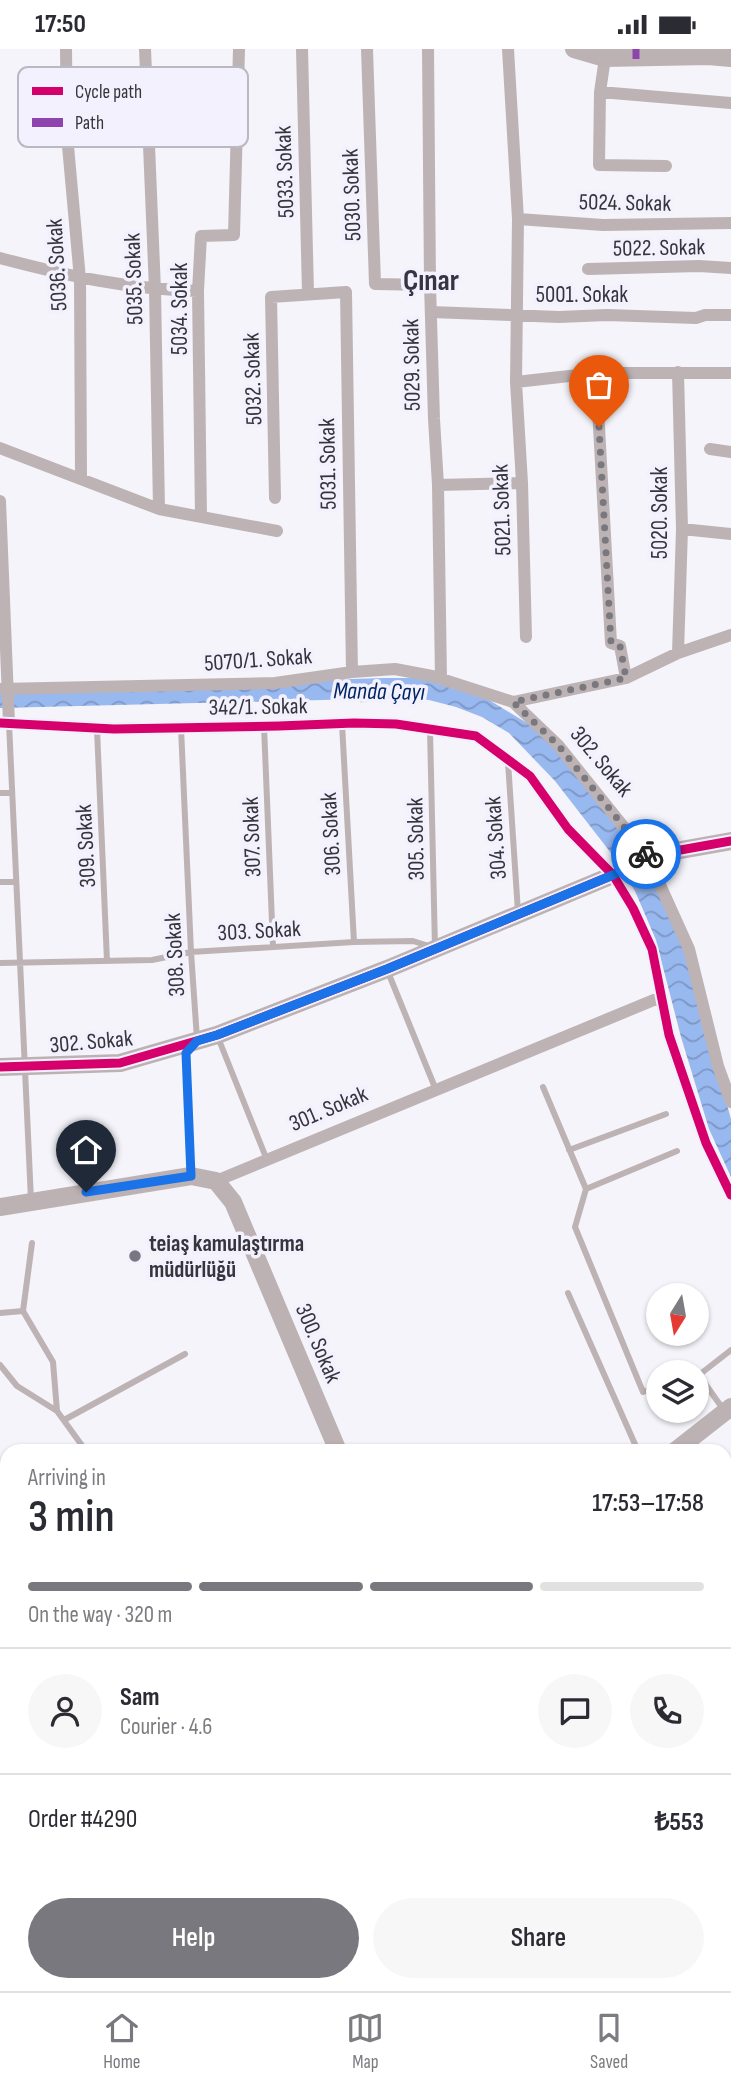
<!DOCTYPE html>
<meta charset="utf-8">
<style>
body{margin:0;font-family:"Sofia Sans Condensed",sans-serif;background:#f7f7f7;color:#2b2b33;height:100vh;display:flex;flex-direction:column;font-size:26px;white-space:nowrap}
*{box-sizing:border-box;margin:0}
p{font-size:23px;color:#7c7c81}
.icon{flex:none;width:38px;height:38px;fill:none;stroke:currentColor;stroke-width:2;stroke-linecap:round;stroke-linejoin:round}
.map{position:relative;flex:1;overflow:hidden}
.side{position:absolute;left:0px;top:1395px;width:732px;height:548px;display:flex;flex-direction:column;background:#fff;border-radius:21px 21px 0 0;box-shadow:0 2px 5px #0004}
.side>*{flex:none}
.needle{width:46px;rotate:191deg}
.fabs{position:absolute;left:646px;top:1234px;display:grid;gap:14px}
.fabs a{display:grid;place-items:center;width:63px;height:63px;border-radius:50%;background:#fff;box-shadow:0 2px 5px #0004;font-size:35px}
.pin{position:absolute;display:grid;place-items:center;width:60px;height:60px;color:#fff;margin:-72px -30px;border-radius:50% 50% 50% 0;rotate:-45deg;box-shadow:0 0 7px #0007}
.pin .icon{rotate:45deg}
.courier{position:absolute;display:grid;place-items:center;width:70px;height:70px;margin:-35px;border:5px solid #1a73e8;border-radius:50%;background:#fff;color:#222;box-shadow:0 2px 9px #0007}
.overview em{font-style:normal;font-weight:600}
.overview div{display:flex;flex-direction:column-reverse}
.overview{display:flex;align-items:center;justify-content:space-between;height:119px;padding:0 28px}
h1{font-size:46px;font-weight:600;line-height:52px}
.bar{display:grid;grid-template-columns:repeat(4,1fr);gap:10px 7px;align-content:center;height:84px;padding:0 28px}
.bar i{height:9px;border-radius:5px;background:#e1e1e2}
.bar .on{background:#78787e}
.bar p{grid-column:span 4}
.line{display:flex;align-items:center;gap:18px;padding:0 28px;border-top:2px solid #e1e1e2}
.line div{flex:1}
.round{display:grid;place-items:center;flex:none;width:74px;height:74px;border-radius:37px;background:#f7f7f7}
.cta{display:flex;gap:14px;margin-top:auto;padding:14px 28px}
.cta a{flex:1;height:80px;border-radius:42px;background:#78787e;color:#fff;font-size:28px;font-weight:600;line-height:80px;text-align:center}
.cta a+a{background:#f7f7f7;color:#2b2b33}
.status{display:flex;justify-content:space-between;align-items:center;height:49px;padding:0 35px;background:#fff;direction:ltr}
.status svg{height:19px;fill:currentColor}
.dock{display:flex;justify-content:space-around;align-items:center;height:98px;border-top:2px solid #e1e1e2;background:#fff;font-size:19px;color:#7c7c81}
.dock a{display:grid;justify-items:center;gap:4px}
.dock .on{color:#78787e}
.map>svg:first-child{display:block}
</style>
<div class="status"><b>17:50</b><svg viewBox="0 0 49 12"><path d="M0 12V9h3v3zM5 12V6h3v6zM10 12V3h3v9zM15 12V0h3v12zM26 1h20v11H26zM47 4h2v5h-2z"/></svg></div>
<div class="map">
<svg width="731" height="1942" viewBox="0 0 731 1942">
<defs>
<pattern id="water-waves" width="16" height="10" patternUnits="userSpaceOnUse" patternTransform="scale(1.75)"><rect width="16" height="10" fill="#98b8f0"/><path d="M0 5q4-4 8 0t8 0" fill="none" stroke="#7d96c4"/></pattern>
</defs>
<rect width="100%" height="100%" fill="#f4f4fa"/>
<!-- pitch -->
<path fill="#e4eebf" d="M7,1421V1471L0,1476V1426Z"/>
<!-- water -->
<path fill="url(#water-waves)" d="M384,629H422L484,648L532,677L567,712L647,819L683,897L731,1070V1128L709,1080L681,988L656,891L635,842L611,804L555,732L509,684L482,668L456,658L429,651L400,649L0,659V641Z"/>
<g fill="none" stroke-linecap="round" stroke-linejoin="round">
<!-- path -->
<path stroke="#b6aeb1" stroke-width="2.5" stroke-dasharray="7 3.5" stroke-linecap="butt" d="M372,634L373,652
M360,652L387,651"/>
<!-- lane -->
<path stroke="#beb3b4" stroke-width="6" d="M9,674L31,1151
M342,675L354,893
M264,677L273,898
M181,679L191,903L197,990
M97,680L107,912
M508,713L518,863
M0,744H12
M0,833H16
M0,914L152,911L191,903L354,893L413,892L435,899L430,681
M388,923L436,1041
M217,986L267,1111
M543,1038L586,1140L575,1178L643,1343L658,1338
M569,1101L666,1065
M191,1125L186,1004L191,998
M586,1140L677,1102
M568,1244L638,1402
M23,1262L32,1194
M0,1264L23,1262L53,1313L57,1362L86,1402
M0,1316L17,1337L57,1362
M723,1360L699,1326L731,1301
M64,1371L185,1305
M130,1936L131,1942"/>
<!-- street -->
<path stroke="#beb3b4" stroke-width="12" d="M66,0L67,86L80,230L81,429
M145,0L155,241L159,460
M302,0L308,244
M367,0L375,235L430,236
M428,0L430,236L434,370L438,436L441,630
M508,0L518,170L516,333L522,434L526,588
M605,9L600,43L599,116L666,117
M600,43L731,54
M518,170L603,176L731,174
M0,209C68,227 127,240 198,242
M588,220L699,217L731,219
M431,263L559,268L607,266L696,269L705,266H731
M678,323L682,480L678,604
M596,324L611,594L620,597L626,629
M516,333L596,324H731
M0,399L159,460L277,482
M710,400L731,403
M438,436L522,434
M275,449L271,248L346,243L352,623
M0,452L9,674
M201,468L198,242L201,187L234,186L239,0
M682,480L731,485
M0,640L275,634L352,623L395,620L432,627L513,653L558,696L647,807L689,900L718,1017L731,1053
M513,653L626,629L678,604L731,586
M0,674L114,680L279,677L354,674L396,675L476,687L530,727L568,780L613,826L633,859L652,900L669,986L706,1094L731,1146
M216,1132L661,948
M0,1535L7,1543
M0,1747L7,1742
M0,1798L7,1792"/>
<!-- secondary -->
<path stroke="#bdb2b3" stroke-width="18" d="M574,0L605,9L708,7L731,9
M0,1018L120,1014L217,986L387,920L613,826L647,807L731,792
M0,1158L191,1127L216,1132L233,1153L338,1402
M675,1402L731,1358
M724,1514L731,1510
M724,1597L731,1595
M0,1879L7,1875
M38,1942L49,1936
M710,1942V1936"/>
<!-- rail casing -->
<g stroke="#bdb8ba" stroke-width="7">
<path id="rail" d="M724,1559L731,1555
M0,1917L7,1914
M0,1937L7,1933"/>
</g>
<!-- rail -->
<use href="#rail" stroke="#f2f1fd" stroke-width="4.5" stroke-dasharray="13" stroke-linecap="butt"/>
<!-- quiet -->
<path stroke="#8e44ad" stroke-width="7" stroke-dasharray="14 7" stroke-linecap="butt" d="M636,10V0"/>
<!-- cycleway casing -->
<g stroke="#f2f1fd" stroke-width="13">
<path id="cycleway" d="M0,674L114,680L279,677L354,674L396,675L476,687L530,727L568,780L613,826L633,859L652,900L669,986L706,1094L731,1146
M0,1018L120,1014L217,986L387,920L613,826L647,807L731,792"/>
</g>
<!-- cycleway -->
<use href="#cycleway" stroke="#d6006c" stroke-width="9"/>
</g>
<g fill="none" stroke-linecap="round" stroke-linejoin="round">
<!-- done -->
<path stroke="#78787e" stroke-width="7" stroke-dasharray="0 12.6" d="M599,378L611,594L620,597L626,629L513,653L558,696L646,805"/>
<!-- route -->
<path stroke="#1a73e8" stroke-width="9" d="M86,1143L191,1127L186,1004L197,992L217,986L387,920L613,826L648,807L646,805"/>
</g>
<!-- markers -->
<circle fill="#78787e" stroke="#f2f1fd" stroke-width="2.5" cx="135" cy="1207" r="7"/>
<g text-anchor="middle" stroke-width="7" stroke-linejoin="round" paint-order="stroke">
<!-- street labels -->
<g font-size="23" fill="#36353b" stroke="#f2f1fd">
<text transform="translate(284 123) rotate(-92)" y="8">5033. Sokak</text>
<text transform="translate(351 146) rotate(-92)" y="8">5030. Sokak</text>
<text transform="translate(625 153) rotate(1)" y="8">5024. Sokak</text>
<text transform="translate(659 198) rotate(-1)" y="8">5022. Sokak</text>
<text transform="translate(56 216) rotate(-93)" y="8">5036. Sokak</text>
<text transform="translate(133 230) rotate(-92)" y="8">5035. Sokak</text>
<text x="582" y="253">5001. Sokak</text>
<text transform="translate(179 260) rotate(-90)" y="8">5034. Sokak</text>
<text transform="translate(411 316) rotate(-91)" y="8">5029. Sokak</text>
<text transform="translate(252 330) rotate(-92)" y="8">5032. Sokak</text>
<text transform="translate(327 415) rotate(-91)" y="8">5031. Sokak</text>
<text transform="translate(501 461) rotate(-92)" y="8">5021. Sokak</text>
<text transform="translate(659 464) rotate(-90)" y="8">5020. Sokak</text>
<text transform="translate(258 610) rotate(-4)" y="8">5070/1. Sokak</text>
<text transform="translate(258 657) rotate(-1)" y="8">342/1. Sokak</text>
<text transform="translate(602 712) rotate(50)" y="8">302. Sokak</text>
<text transform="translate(330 785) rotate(-93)" y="8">306. Sokak</text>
<text transform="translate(251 788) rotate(-92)" y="8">307. Sokak</text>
<text transform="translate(495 789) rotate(-94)" y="8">304. Sokak</text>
<text transform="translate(415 790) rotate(-91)" y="8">305. Sokak</text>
<text transform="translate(85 797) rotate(-93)" y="8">309. Sokak</text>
<text transform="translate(259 881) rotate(-3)" y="8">303. Sokak</text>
<text transform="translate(174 906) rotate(-93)" y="8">308. Sokak</text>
<text transform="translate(91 992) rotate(-5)" y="8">302. Sokak</text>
<text transform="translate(328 1059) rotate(-23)" y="8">301. Sokak</text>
<text transform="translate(319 1294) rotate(67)" y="8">300. Sokak</text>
</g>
<!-- poi labels -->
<g font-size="23" font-weight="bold" fill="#36353b" stroke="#f2f1fd" text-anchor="start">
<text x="149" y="1202">teiaş kamulaştırma<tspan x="149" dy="26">müdürlüğü</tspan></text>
</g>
<!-- water labels -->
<g font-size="24" font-style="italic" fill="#002464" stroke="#f2f1fd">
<text transform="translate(379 642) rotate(1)" y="8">Manda Çayı</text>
</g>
<!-- district labels -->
<g font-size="30" font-weight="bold" fill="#363440" stroke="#f2f1fd">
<text x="431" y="241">Çınar</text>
</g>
</g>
<!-- legend -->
<rect x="18" y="18" width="230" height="80" rx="10" fill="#f2f1fd" stroke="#bab9c3" stroke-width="2"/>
<rect x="32" y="38" width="31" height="8" fill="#d6006c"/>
<rect x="32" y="69" width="31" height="9" fill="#8e44ad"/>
<g font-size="19" fill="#36353b">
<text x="75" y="49">Cycle path</text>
<text x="75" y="80">Path</text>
</g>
</svg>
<div class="fabs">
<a><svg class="needle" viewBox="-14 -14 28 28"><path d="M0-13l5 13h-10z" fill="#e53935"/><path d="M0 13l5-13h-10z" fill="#7c7c81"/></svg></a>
<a><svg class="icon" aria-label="layers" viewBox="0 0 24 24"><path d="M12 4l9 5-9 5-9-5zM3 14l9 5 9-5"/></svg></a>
</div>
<div class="pin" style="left:599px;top:378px;background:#ea580c"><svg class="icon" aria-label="bag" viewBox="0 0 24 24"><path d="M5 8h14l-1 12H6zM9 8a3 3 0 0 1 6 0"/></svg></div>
<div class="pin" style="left:86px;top:1143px;background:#1f2937"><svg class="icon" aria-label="home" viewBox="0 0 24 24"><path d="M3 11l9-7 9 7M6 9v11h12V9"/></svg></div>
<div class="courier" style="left:646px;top:805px"><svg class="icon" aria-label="bike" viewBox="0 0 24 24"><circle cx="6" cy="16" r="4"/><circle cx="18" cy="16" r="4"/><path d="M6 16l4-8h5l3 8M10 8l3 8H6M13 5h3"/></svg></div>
<section class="side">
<div class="overview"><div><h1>3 min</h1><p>Arriving in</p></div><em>17:53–17:58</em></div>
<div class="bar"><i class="on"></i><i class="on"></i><i class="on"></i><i></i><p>On the way · 320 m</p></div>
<div class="line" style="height:126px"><a class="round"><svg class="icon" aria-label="person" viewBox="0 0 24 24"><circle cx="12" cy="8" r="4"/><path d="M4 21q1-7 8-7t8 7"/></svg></a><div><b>Sam</b><p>Courier · 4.6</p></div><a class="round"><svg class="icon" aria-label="chat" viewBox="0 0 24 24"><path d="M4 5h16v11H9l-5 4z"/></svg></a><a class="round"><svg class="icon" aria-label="phone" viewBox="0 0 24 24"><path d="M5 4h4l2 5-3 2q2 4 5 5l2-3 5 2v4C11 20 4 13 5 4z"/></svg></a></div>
<div class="line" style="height:91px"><div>Order #4290</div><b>₺553</b></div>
<div class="cta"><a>Help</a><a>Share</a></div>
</section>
</div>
<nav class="dock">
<a class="on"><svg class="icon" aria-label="home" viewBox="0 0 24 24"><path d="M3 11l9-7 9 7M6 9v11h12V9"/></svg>Home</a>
<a><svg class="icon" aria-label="map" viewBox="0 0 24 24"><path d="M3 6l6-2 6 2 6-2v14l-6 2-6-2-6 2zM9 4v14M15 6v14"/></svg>Map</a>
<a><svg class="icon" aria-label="saved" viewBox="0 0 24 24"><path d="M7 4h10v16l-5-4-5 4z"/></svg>Saved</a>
</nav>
